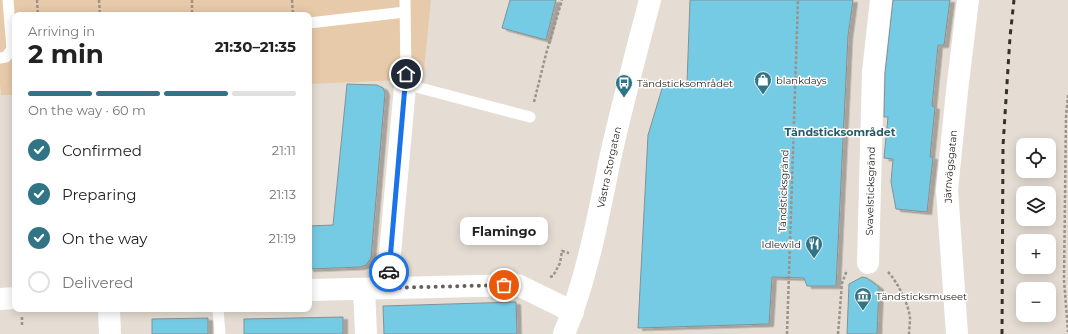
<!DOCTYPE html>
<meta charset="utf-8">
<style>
body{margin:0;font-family:Montserrat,sans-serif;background:#f2f2f2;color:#222;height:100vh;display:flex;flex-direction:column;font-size:15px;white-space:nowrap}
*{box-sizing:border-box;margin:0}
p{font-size:13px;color:#767676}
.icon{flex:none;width:22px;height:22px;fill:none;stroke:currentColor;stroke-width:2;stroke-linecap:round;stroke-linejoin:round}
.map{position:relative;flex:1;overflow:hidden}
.sheet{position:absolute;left:12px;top:12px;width:300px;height:300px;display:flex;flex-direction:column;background:#fff;border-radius:8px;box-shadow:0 2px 10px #0003}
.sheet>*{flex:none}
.tools{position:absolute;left:1016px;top:138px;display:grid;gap:8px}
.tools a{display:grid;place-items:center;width:40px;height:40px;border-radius:8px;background:#fff;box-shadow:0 2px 10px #0003;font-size:20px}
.pin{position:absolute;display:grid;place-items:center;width:34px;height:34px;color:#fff;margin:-17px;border:2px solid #fff;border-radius:50%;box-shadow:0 1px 4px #0007}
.courier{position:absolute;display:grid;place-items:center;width:40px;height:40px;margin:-20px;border:3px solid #1a73e8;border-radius:50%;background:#fff;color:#222;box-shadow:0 1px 5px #0007}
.bubble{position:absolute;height:28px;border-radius:8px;background:#fff;box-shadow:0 2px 10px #0003;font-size:13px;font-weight:700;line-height:28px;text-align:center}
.overview em{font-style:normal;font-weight:700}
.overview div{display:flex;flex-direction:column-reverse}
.overview{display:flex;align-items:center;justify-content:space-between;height:68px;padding:0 16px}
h1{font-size:26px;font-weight:700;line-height:30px}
.bar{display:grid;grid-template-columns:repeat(4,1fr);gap:6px 4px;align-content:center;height:48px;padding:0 16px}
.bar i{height:5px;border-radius:3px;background:#e0e0e0}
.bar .current{background:#317485}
.bar p{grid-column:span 4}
ol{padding:0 16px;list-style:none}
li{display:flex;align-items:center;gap:12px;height:44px}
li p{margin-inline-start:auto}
li .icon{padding:4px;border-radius:50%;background:#317485;color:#fff;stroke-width:4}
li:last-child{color:#767676}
li i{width:22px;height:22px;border:2px solid #e0e0e0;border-radius:50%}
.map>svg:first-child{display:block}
</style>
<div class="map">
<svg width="1068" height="334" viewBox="0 0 1068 334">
<defs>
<filter id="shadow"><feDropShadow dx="4.5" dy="2.5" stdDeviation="0" flood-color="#0004"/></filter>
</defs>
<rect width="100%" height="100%" fill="#e5ddd3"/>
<!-- green -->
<path fill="#e7caa9" d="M0,0H431L423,79L309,84V15H15V95H1L0,83Z"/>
<!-- building -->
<path fill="#74cbe3" stroke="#849195" filter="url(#shadow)" d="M510,0H556L546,40L502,28Z
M690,0H853L848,36L836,286H807L804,278L772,277L769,324L638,328L648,135L664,82L687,83Z
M893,0H950L944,45H938L932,106L935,107L930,157H933L927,212L896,209L891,182L893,159L884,158L888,117H884L885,73Z
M347,84L377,85L383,88L385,93L371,258L366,265L360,267L309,269V226L333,225Z
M862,277L867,278L879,287L877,334H847L849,284Z
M516,302L517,334H384L383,306Z
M343,317V334H244V319Z
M208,318V334H152V319Z"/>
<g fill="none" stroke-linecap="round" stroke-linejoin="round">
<!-- path -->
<path stroke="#9a948c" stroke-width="2.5" stroke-dasharray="3 2" stroke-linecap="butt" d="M37,0L38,15
M99,0L100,15
M192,0V15
M292,0L293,15
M1068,95L1066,117L1064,280L1068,332
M534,102L546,54L562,0
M888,272C897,281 909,305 910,318C910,323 909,329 909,334
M550,277L553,276L560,263L562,251L569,253
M22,317V326
M787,334L798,0
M838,334L842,283L847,270"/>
<!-- service -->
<path stroke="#fff" stroke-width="11" d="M8,0L12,49
M405,0L406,75
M309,23L405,12
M0,58L6,57L12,49H15
M405,84L530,117
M218,309L220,334"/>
<!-- minor -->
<g stroke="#fff" stroke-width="22">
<path id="s1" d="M868,263L873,72L881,0"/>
<path d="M387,287L406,75"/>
<path d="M364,289L366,334"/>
<path d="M309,290L518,285L573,312"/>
<path d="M0,299L15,298"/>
<path d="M109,309L110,334"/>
<path id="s2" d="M564,334C587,278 598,218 610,159C622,105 636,53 650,0"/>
</g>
<!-- tertiary -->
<path stroke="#fff" stroke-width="22" id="s3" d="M957,334L947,190L957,91L968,0"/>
<!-- rail -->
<path stroke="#35312d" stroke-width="3" stroke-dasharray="5 5" stroke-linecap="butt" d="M1002,334L1003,146L1010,37L1014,0"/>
</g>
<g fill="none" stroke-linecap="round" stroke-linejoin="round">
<!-- done -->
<path stroke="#65605a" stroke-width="4" stroke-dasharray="0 7.2" d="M389,272L387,288L504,285"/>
<!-- route -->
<path stroke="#1a73e8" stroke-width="5" d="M389,272L406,74"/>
</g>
<!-- icons -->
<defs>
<g id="shop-pin" transform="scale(0.9)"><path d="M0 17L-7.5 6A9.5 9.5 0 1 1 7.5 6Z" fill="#317485" stroke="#fff"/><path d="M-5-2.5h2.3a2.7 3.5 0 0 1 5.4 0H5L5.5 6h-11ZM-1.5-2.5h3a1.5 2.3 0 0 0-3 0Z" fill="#fff"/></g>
<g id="bus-pin" transform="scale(0.9)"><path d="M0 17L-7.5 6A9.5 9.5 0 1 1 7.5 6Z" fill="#317485" stroke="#fff"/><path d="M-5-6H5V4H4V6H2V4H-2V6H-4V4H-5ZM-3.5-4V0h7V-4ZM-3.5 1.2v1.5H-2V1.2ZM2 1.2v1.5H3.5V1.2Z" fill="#fff"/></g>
<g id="restaurant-pin" transform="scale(0.9)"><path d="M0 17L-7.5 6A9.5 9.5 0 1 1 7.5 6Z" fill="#317485" stroke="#fff"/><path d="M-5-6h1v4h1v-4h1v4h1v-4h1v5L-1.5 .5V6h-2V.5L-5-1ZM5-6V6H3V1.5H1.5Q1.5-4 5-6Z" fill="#fff"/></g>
<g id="museum-pin" transform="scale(0.9)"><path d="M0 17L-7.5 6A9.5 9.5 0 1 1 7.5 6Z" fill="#317485" stroke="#fff"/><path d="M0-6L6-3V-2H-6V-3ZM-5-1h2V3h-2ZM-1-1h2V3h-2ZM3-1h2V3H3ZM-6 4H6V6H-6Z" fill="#fff"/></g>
</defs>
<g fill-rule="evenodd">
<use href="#shop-pin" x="763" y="80"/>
<use href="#bus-pin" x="624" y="83"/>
<use href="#restaurant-pin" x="814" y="244"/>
<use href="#museum-pin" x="863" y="296"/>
</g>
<g text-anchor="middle" stroke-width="3" stroke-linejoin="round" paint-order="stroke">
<!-- poi labels -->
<g font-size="10" fill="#201d19" stroke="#fff" text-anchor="start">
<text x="776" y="84">blankdays</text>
<text x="637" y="87">Tändsticksområdet</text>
<text x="801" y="248" text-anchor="end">Idlewild</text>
<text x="876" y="300">Tändsticksmuseet</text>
</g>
<!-- street labels -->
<g font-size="10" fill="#201d19" stroke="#fff">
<text dy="4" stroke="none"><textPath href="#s2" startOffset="173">Västra Storgatan</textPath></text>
<text dy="4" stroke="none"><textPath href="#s3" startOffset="168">Järnvägsgatan</textPath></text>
<text transform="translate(783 191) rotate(-88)" y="4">Tändsticksgränd</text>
<text dy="4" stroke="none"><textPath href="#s1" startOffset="72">Svavelsticksgränd</textPath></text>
</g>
<!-- neighbourhood labels -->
<g font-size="11" font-weight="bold" fill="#265b68" stroke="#fff">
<text x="840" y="136">Tändsticksområdet</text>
</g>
</g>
</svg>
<div class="tools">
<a><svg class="icon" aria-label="locate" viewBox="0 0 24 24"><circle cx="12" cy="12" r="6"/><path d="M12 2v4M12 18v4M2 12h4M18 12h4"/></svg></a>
<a><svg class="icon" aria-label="layers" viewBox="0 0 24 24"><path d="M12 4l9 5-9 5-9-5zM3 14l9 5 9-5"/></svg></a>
<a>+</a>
<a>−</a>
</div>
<div class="pin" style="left:504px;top:285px;background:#ea580c"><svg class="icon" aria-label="bag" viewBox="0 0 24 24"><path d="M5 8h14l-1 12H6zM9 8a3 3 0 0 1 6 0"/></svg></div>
<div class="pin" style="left:406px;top:74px;background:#1f2937"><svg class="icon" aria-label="home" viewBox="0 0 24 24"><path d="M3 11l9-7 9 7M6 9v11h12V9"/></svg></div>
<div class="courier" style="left:389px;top:272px"><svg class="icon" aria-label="car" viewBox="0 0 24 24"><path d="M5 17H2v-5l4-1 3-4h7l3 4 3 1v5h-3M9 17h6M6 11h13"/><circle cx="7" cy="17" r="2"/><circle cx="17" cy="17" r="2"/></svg></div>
<div class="bubble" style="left:460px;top:217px;width:88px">Flamingo</div>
<section class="sheet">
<div class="overview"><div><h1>2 min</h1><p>Arriving in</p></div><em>21:30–21:35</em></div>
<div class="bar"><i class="current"></i><i class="current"></i><i class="current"></i><i></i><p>On the way · 60 m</p></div>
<ol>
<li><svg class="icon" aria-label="check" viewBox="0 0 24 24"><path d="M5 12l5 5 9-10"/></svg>Confirmed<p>21:11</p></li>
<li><svg class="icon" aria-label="check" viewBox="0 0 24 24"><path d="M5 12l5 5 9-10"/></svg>Preparing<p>21:13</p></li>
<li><svg class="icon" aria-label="check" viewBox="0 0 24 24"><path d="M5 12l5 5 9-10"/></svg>On the way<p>21:19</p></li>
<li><i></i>Delivered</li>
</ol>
</section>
</div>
